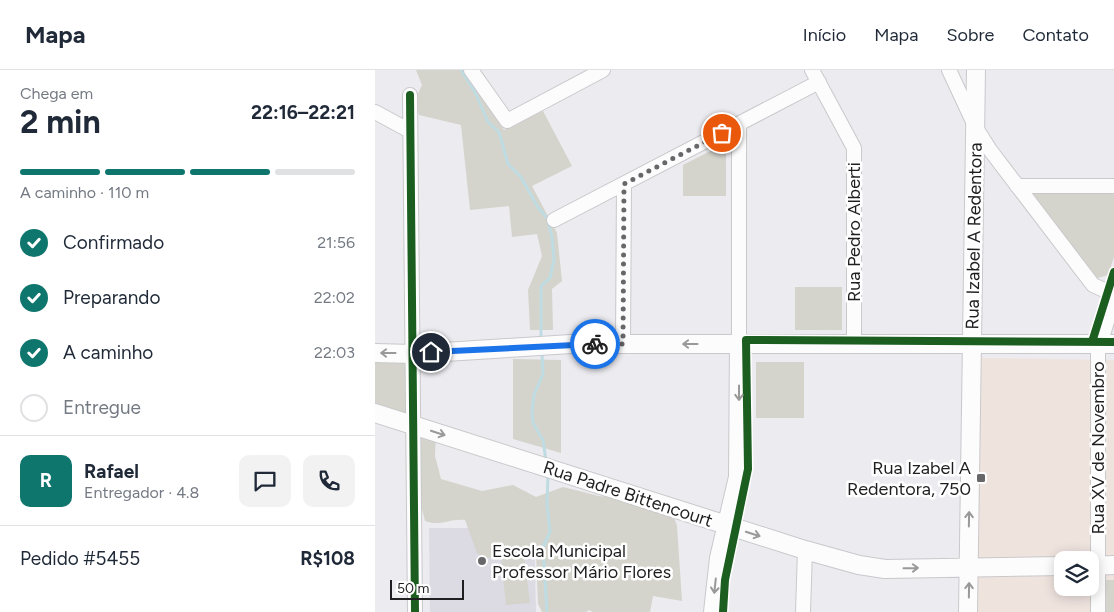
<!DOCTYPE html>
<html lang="pt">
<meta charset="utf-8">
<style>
body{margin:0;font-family:Figtree,sans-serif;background:#f2f2f3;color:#1f2937;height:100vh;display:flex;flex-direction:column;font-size:19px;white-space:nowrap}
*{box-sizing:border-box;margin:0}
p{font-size:16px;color:#747a83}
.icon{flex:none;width:28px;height:28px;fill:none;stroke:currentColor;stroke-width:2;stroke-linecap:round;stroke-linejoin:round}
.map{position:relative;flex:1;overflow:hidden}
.drawer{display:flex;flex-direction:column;background:#fff;width:375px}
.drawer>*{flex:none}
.controls{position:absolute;left:679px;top:481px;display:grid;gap:10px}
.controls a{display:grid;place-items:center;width:45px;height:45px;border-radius:10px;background:#fff;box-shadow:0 2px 12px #0003;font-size:25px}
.scale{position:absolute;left:15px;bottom:12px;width:74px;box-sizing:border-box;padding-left:5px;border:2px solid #1f1f21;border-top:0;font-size:14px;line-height:18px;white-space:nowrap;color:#1f1f21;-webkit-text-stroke:4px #fff;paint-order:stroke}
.pin{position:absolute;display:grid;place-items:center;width:42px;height:42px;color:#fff;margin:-21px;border:2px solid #fff;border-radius:50%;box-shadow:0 1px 5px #0007}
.courier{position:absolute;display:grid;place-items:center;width:50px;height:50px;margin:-25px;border:4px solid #1a73e8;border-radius:50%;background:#fff;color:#222;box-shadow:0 1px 6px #0007}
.summary em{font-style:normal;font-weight:700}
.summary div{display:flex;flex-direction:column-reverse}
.summary{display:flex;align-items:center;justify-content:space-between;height:85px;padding:0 20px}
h1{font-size:32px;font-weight:700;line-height:38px}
.bar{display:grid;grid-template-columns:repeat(4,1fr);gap:8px 5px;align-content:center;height:60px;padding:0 20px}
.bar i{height:6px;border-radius:4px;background:#e0e1e3}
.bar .on{background:#0f766e}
.bar p{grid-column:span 4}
.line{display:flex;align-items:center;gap:12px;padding:0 20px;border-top:1px solid #e0e1e3}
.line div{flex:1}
.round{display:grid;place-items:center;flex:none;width:52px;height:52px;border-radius:10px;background:#f2f2f3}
ol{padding:0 20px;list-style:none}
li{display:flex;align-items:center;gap:15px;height:55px}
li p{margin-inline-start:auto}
li .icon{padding:5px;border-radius:50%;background:#0f766e;color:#fff;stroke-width:4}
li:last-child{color:#747a83}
li i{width:28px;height:28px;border:2px solid #e0e1e3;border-radius:50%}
header{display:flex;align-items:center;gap:30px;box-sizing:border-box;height:70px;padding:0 25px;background:#fff;border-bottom:1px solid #e0e1e3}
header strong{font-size:24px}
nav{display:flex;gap:28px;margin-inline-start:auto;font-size:18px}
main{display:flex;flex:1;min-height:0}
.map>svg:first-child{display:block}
</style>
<header>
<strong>Mapa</strong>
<nav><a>Início</a><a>Mapa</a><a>Sobre</a><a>Contato</a></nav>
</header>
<main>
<section class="drawer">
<div class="summary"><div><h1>2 min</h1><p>Chega em</p></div><em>22:16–22:21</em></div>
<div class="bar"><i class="on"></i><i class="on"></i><i class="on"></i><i></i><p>A caminho · 110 m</p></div>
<ol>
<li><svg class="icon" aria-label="check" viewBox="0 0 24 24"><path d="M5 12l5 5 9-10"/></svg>Confirmado<p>21:56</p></li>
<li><svg class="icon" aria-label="check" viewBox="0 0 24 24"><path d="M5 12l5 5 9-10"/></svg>Preparando<p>22:02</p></li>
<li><svg class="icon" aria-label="check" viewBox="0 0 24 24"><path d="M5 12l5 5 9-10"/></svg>A caminho<p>22:03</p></li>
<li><i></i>Entregue</li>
</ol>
<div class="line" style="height:90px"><b class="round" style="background:#0f766e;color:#fff">R</b><div><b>Rafael</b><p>Entregador · 4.8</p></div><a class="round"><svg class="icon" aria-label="chat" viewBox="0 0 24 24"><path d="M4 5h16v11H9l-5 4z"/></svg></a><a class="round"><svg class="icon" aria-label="phone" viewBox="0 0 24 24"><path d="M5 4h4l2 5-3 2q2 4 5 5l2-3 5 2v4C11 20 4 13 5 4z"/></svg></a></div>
<div class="line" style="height:65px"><div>Pedido #5455</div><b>R$108</b></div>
</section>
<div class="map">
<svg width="739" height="542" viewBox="0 0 739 542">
<rect width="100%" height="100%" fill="#ecebf0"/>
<!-- commercial -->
<path fill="#efe3de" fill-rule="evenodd" d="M606,288L739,290V542H600ZM688,490H715V518H688Z"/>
<!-- built -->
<path fill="#dcdae3" d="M54,458H159L161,542H55Z"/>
<!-- green -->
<path fill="#d4d4cc" d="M41,0H89L129,60L168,41L197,96L157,116L182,163L187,211L177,219L178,260H155L153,220L167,186L162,164L137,167L134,136L95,140L86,55L44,45L39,32L47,15Z
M351,73V126H308V95Z
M739,119V187L733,205L719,209L652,122Z
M420,217H467V260H420Z
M31,288V343L0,333V289Z
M138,289L186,290V383L138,369Z
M381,292H429V348H381Z
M42,362L61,363L60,386L66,409L107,421L138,415L161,427L188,417L224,426L251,428L267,438L298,444L302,456L307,531L278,526L275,542H218L214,540L211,542H167L163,534L161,482L121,485L111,489L102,483L90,450C73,448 68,457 50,451L45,431Z
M149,485L155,533L131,535L126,488Z
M725,510H739V542H726Z"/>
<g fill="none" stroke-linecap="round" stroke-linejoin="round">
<!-- stream -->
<path stroke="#bfdce3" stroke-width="3" d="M86,0L100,22L113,52L124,62L133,94L146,107L162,136L172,148L177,167L179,190L175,208L166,216V266
M167,284L168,304L159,325L157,342L158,353L168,370L171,391
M172,542L168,477L175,462L172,434L173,405"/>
<!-- minor casing -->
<g stroke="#c9c8cb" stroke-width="16">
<path id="minor" d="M96,0L132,51L228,0
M437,0L479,78V274
M574,0L601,58L615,80L718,215L738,224
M35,25L40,542
M0,42L35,61
M364,54V274
M642,116H739
M179,150L444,12
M248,274L249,114
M428,542L430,480
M723,542V274"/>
</g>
<!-- major casing -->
<g stroke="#c9c8cb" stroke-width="20">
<path id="major" d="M723,274L739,222
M0,283L38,284L196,274H739
M0,343L430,480L484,495L510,499L688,496
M715,496L739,495
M338,542L344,488L363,407L364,274
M593,542L601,0"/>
</g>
<!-- minor -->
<use href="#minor" stroke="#fcfcfd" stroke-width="14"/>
<!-- major -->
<use href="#major" stroke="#fcfcfd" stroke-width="18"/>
<!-- cycleway casing -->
<g stroke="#fff" stroke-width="11">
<path id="cycleway" d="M35,25L40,542
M717,272L739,202
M348,542L350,510L373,399L371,270L739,272"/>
</g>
<!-- cycleway -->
<use href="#cycleway" stroke="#1b5e20" stroke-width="8"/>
</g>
<!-- one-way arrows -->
<defs><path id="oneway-shaft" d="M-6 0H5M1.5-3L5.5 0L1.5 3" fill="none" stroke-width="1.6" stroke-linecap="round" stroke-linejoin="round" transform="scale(1.25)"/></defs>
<g stroke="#99999a">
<use href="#oneway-shaft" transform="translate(315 274) rotate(-180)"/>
<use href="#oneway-shaft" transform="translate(13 283) rotate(-180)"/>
<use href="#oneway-shaft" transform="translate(364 323) rotate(90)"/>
<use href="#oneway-shaft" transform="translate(63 363) rotate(18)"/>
<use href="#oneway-shaft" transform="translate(594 449) rotate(-89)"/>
<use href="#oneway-shaft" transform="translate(378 464) rotate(18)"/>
<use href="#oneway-shaft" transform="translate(536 498) rotate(-1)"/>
<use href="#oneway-shaft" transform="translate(340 516) rotate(96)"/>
<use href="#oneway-shaft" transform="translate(594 520) rotate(-89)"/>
</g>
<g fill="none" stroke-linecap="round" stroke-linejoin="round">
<!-- done -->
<path stroke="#676669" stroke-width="5" stroke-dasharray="0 9" d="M220,274H248L249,114L347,63"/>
<!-- route -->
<path stroke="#1a73e8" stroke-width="6" d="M56,282L220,274"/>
</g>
<!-- markers -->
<g fill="#676669" stroke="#fff" stroke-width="2">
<rect x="601" y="403" width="10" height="10" rx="2.5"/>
<circle cx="107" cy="491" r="5"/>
</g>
<g text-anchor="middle" stroke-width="5" stroke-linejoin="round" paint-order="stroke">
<!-- street labels -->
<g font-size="18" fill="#1f1f21" stroke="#fff">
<text transform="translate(479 162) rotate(-90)" y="6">Rua Pedro Alberti</text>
<text transform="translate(599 166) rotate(-89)" y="6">Rua Izabel A Redentora</text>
<text transform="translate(723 378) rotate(-90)" y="6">Rua XV de Novembro</text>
<text transform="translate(253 424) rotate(18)" y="6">Rua Padre Bittencourt</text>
</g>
<!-- poi labels -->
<g font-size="18" fill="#1f1f21" stroke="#fff" text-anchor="end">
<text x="596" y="404">Rua Izabel A<tspan x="596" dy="21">Redentora, 750</tspan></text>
<text x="117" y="487" text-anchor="start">Escola Municipal<tspan x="117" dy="21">Professor Mário Flores</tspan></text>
</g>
</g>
</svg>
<div class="controls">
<a><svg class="icon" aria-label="layers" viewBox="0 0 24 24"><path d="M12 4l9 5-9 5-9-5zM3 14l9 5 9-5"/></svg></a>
</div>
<div class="scale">50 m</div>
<div class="pin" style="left:347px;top:63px;background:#ea580c"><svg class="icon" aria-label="bag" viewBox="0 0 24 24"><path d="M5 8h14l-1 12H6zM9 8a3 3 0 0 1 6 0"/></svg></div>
<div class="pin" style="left:56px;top:282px;background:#1f2937"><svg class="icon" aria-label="home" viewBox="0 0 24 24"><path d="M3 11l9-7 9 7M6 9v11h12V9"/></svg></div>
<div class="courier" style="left:220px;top:274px"><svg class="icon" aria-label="bike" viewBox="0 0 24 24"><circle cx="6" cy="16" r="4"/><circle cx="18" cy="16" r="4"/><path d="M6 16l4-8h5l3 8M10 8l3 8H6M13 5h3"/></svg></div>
</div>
</main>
